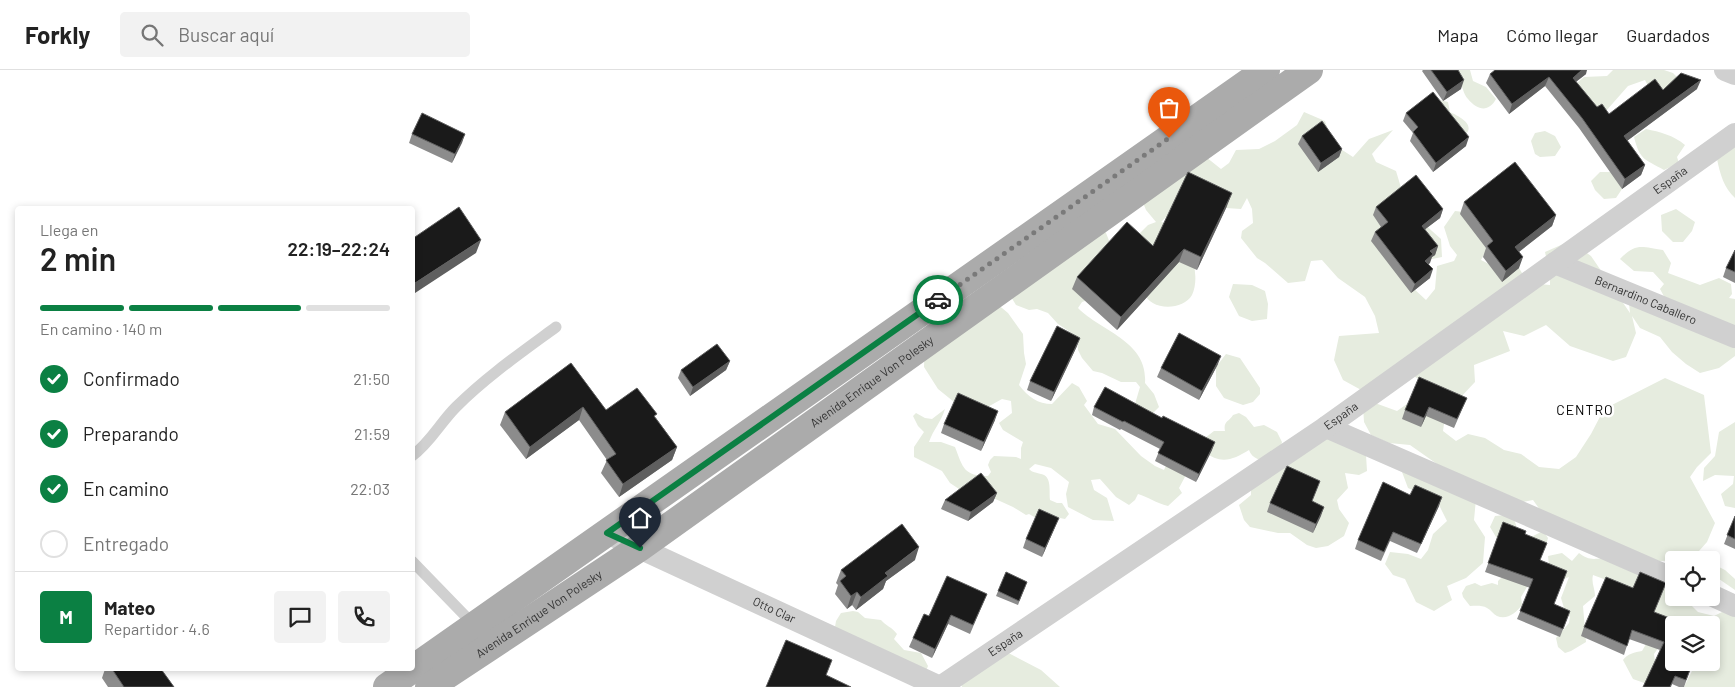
<!DOCTYPE html>
<html lang="es">
<meta charset="utf-8">
<style>
body{margin:0;font-family:Barlow,sans-serif;background:#f2f2f2;color:#222;height:100vh;display:flex;flex-direction:column;font-size:19px;white-space:nowrap}
*{box-sizing:border-box;margin:0}
p{font-size:16px;color:#767676}
.icon{flex:none;width:28px;height:28px;fill:none;stroke:currentColor;stroke-width:2;stroke-linecap:round;stroke-linejoin:round}
.map{position:relative;flex:1;overflow:hidden}
.drawer{position:absolute;left:15px;top:136px;width:400px;height:465px;display:flex;flex-direction:column;background:#fff;border-radius:5px;box-shadow:0 2px 8px #0003}
.drawer>*{flex:none}
.controls{position:absolute;left:1665px;top:481px;display:grid;gap:10px}
.controls a{display:grid;place-items:center;width:55px;height:55px;border-radius:5px;background:#fff;box-shadow:0 2px 8px #0003;font-size:25px}
.pin{position:absolute;display:grid;place-items:center;width:42px;height:42px;color:#fff;margin:-51px -21px;border-radius:50% 50% 50% 0;rotate:-45deg;box-shadow:0 0 5px #0007}
.pin .icon{rotate:45deg}
.courier{position:absolute;display:grid;place-items:center;width:50px;height:50px;margin:-25px;border:4px solid #0b8043;border-radius:50%;background:#fff;color:#222;box-shadow:0 1px 6px #0007}
.overview em{font-style:normal;font-weight:600}
.overview div{display:flex;flex-direction:column-reverse}
.overview{display:flex;align-items:center;justify-content:space-between;height:85px;padding:0 25px}
h1{font-size:32px;font-weight:600;line-height:38px}
.bar{display:grid;grid-template-columns:repeat(4,1fr);gap:8px 5px;align-content:center;height:60px;padding:0 25px}
.bar i{height:6px;border-radius:4px;background:#e0e0e0}
.bar .current{background:#0b8043}
.bar p{grid-column:span 4}
.line{display:flex;align-items:center;gap:12px;padding:0 25px;border-top:1px solid #e0e0e0}
.line div{flex:1}
.round{display:grid;place-items:center;flex:none;width:52px;height:52px;border-radius:5px;background:#f2f2f2}
ol{padding:0 25px;list-style:none}
li{display:flex;align-items:center;gap:15px;height:55px}
li p{margin-inline-start:auto}
li .icon{padding:5px;border-radius:50%;background:#0b8043;color:#fff;stroke-width:4}
li:last-child{color:#767676}
li i{width:28px;height:28px;border:2px solid #e0e0e0;border-radius:50%}
header{display:flex;align-items:center;gap:30px;box-sizing:border-box;height:70px;padding:0 25px;background:#fff;border-bottom:1px solid #e0e0e0}
header strong{font-size:24px}
nav{display:flex;gap:28px;margin-inline-start:auto;font-size:18px}
.search{width:350px;height:45px;background:#f2f2f2;display:flex;align-items:center;gap:12px;box-sizing:border-box;padding:0 18px;border-radius:5px;color:#767676;font-size:19px}
.map>svg:first-child{display:block}
</style>
<header>
<strong>Forkly</strong>
<div class="search"><svg class="icon" aria-label="search" viewBox="0 0 24 24"><circle cx="10" cy="10" r="6"/><path d="M15 15l6 6"/></svg>Buscar aquí</div>
<nav><a>Mapa</a><a>Cómo llegar</a><a>Guardados</a></nav>
</header>
<div class="map">
<svg width="1735" height="617" viewBox="0 0 1735 617">
<rect width="100%" height="100%" fill="#fff"/>
<!-- green -->
<path fill="#e6ecdf" d="M1286,0L1206,87L1221,99L1229,93L1236,80L1259,79L1275,71L1297,55L1304,42L1325,51L1333,74L1353,87L1369,69L1393,60L1372,84L1376,92L1396,101L1405,131L1423,153L1441,169L1442,187L1427,190L1412,217L1426,230L1435,219L1437,196L1454,191L1457,185L1450,176L1444,157L1455,141L1480,144L1489,175L1481,190L1491,195L1519,189V198L1528,213L1550,215V205L1545,182L1570,171L1591,186L1630,243L1628,223L1667,232L1660,219L1664,214L1653,202L1634,201L1620,189C1636,172 1642,177 1663,180L1671,193L1668,203L1700,215L1719,208L1731,214L1732,224L1729,228L1735,229V286L1719,298L1700,303L1686,294L1672,282L1660,267L1640,258L1632,246L1636,263L1626,287L1613,291L1570,276L1546,255L1524,266L1503,261L1510,281L1474,295L1475,312L1460,328L1446,340L1443,361L1456,371L1468,364L1485,368L1504,380L1521,384L1539,397L1559,399L1576,387L1591,364L1604,339L1665,308L1704,325L1711,383L1697,397L1690,407L1715,453L1707,472L1691,490L1659,491L1548,451L1533,430L1517,433L1476,429L1474,450L1485,467L1483,493L1466,508L1447,516L1452,530L1434,541L1416,532L1405,509L1393,505L1385,494L1390,482L1408,484L1421,489L1428,480L1433,464L1447,451L1437,431L1408,418L1402,402L1437,394L1410,375L1389,373L1371,365L1364,352L1363,336L1375,333L1397,341L1424,322V312L1408,303L1363,321L1343,310L1334,290L1339,266L1379,263L1375,246L1365,227L1338,208L1322,190L1311,191L1305,211L1288,213L1265,193L1257,188L1241,168L1242,161L1253,153L1252,139L1247,128L1241,139L1226,138L1217,131L1173,140L1161,152L1178,156C1184,171 1195,187 1195,203C1196,210 1195,219 1192,225C1183,241 1149,241 1144,222C1140,208 1140,180 1139,164L1148,155L1156,152L1146,140L1144,135L1134,132L662,446Z
M1447,0H1470L1473,11L1486,17L1496,29C1489,42 1478,41 1468,29C1463,24 1463,16 1459,11C1456,7 1451,3 1447,0Z
M1613,0H1664L1673,3L1682,12L1671,27L1648,16L1645,10L1628,16L1606,41L1598,43L1577,13L1584,7L1607,6Z
M1440,30L1448,32L1450,42C1456,45 1472,52 1468,61C1467,64 1462,68 1460,70L1426,31Z
M1646,59C1660,62 1673,65 1685,75L1677,87L1679,93L1664,100C1645,89 1640,91 1634,67Z
M1545,61L1555,66L1561,77L1555,86L1540,87L1535,84L1531,71L1535,63Z
M1735,74V128C1724,118 1720,104 1717,89Z
M1600,102H1613L1622,119L1616,128L1604,129L1595,120L1591,111Z
M1676,139L1695,152L1692,161L1683,172H1673L1662,161L1661,145Z
M1100,156L1106,163L1114,183L1088,230L1082,232L1078,238C1102,262 1148,271 1145,313L1154,324L1159,337L1148,348L1135,334L1140,317L1136,312H1121L1102,303L1093,301L1082,288L1078,280L1077,269L1073,264L1058,254L1048,243L1037,239L1029,240L1016,235L1008,222Z
M1233,214L1252,215L1265,221L1268,234L1267,249L1252,251L1239,246L1229,227Z
M990,228L1008,243L1023,264L1024,283L1026,294L1019,315C1028,327 1038,334 1052,334L1072,313L1079,317L1087,331L1084,335L1098,354L1115,359L1141,386L1155,396L1164,400L1172,383L1187,403L1179,418L1182,423L1168,436C1156,433 1148,427 1138,424L1135,430L1129,435L1116,427L1100,409L1091,410L1094,420L1107,428L1114,451L1093,450L1068,437L1066,424L1069,412L1051,398L1035,394L1029,399C1033,403 1035,402 1041,404C1052,406 1049,420 1050,430L1057,433H1062L1069,444L1065,449L1055,447L1036,448L1029,444L1026,445L1013,437L991,427L962,421L950,413L942,401L914,387V377L924,362L918,356L913,346L916,343L925,348L932,349L945,339C941,352 933,360 929,372H941L955,377C963,398 964,406 988,406L991,402L988,395L990,390L994,386L1016,387L1021,389V378L1023,372L1003,360L999,353L1012,343L1011,331L1002,329L984,339L959,336L938,319L924,297L925,267Z
M1226,284L1240,288L1260,318V324L1253,332L1243,335L1224,328L1216,316V297Z
M1239,343L1246,347L1254,357L1264,355L1277,362L1282,372L1279,383L1312,360L1366,385L1367,401L1359,405L1345,403L1348,418L1337,430L1339,439L1349,453L1344,466L1328,476L1316,478L1307,475L1290,463H1278L1250,457L1244,450L1239,435L1251,425V413L1269,392C1261,390 1252,389 1249,380C1233,390 1220,395 1204,381L1205,368L1214,361H1225C1223,351 1229,352 1233,345Z
M1735,352V438L1725,436L1721,424L1733,414L1734,406L1715,405L1703,411L1704,398L1715,386L1719,362Z
M1505,445L1514,449L1517,458L1529,468L1543,461L1548,468L1545,479L1496,467L1490,457L1495,446Z
M1562,483L1572,491L1579,483C1587,489 1592,490 1602,488L1665,516L1674,524V528H1684L1698,542L1714,546L1726,540L1735,542V617H1684L1696,593L1711,592V586L1717,589L1711,583V555H1674L1654,584L1655,591L1647,614L1633,609L1623,590C1627,584 1635,582 1642,581L1646,574L1636,521L1593,505C1591,513 1595,518 1595,526L1583,536L1586,572L1571,581L1565,583L1558,577L1556,568L1569,553L1570,547L1564,538L1561,528L1569,507L1564,509L1549,496L1548,486Z
M1711,493L1725,500L1735,509V520L1719,509L1711,507Z
M1505,504L1527,510V517L1521,527L1522,535C1516,543 1507,550 1497,546C1493,544 1491,540 1487,538C1482,535 1475,536 1470,536L1463,527L1462,523L1466,516L1475,513L1481,516L1492,513L1498,515V511Z
M853,541L858,542L865,548L881,550C886,556 892,557 897,564L894,569L904,580L921,583L928,596L926,601L835,557L836,551L841,543Z
M995,576L1041,600L1060,617H962L958,599Z"/>
<g fill="none" stroke-linecap="round" stroke-linejoin="round">
<!-- service -->
<path stroke="#d0d0d0" stroke-width="11" d="M412,386C430,373 440,353 456,337C486,307 522,282 556,257
M412,491L475,556"/>
<!-- minor -->
<g stroke="#d0d0d0" stroke-width="22">
<path d="M1725,0L1735,4"/>
<path id="s1" d="M1555,193L1735,267"/>
<path d="M1326,357L1674,509"/>
<path id="s2" d="M607,463L940,617"/>
<path d="M1711,525L1735,536"/>
<path id="s3" d="M940,617L1326,357L1735,64"/>
</g>
<!-- primary -->
<g stroke="#ababab" stroke-width="28">
<path d="M387,617L1266,0"/>
<path id="s4" d="M429,617L639,478L1309,0"/>
</g>
</g>
<!-- wall -->
<path fill="#8c8c8c" d="M1423,0H1458L1461,19L1443,31L1422,1Z
M1490,4H1586L1576,12L1597,37L1609,44L1663,20L1697,19L1627,71L1645,95L1641,105L1622,119L1579,58L1545,16L1509,44L1486,13Z
M1406,43L1466,76L1433,102L1410,71L1413,63L1403,51Z
M412,64H465L452,93L409,73Z
M1302,66L1342,79L1339,87L1318,102L1298,74Z
M1464,132L1556,145L1552,156L1519,182V198L1502,212L1483,187L1486,178L1460,144Z
M1227,136L1197,200L1179,192L1117,260L1072,219L1077,207L1153,176Z
M1376,137L1443,139L1440,148L1425,159L1438,176L1435,185L1432,187L1428,194L1430,208L1411,223L1371,171L1375,162L1381,157L1373,145Z
M1735,180V213L1723,207L1726,198Z
M1077,276L1051,331L1027,320L1030,311Z
M730,291L726,300L690,326L678,308L681,300Z
M571,293L606,340L656,348L677,377L672,390L619,427L601,403L607,390L579,350L526,389L500,355L505,342Z
M1218,294L1199,330L1157,307L1161,298Z
M1467,328L1454,358L1426,346L1421,357L1402,349L1405,340Z
M1094,337L1212,380L1196,412L1155,391L1160,379L1121,359L1120,360L1092,345Z
M995,350L981,381L941,363L944,354Z
M997,423L993,432L968,451L941,439L945,430Z
M1410,425L1439,436L1417,483L1390,471L1381,491L1355,479L1358,470Z
M1312,431L1324,437L1313,463L1267,442L1270,433Z
M1735,446V479L1724,474Z
M1503,452L1525,464L1541,491L1555,534L1567,549L1560,567L1517,549L1530,518L1485,502Z
M1055,457L1042,487L1023,478L1026,469Z
M915,490L886,511L883,519L856,540L852,535L847,539L835,524L838,515L836,513L841,500Z
M1006,502L1027,512L1018,535L996,526Z
M987,524L970,564L948,554L932,588L909,577L913,568L929,546Z
M1654,542L1693,592L1684,617H1679L1672,614L1671,617H1643L1660,580L1629,569L1624,585L1581,566L1584,557Z
M105,599H161L174,617H108L102,608Z"/>
<!-- shaded-wall -->
<path fill="#5f5f5f" d="M1582,0H1587L1586,4L1569,17L1573,8Z
M1549,7L1545,16L1509,44L1512,34Z
M1464,10L1461,19L1443,31L1447,22Z
M1701,10L1697,19L1620,76L1624,66Z
M465,64L462,73L452,93L455,84Z
M1469,67L1466,76L1433,102L1436,93Z
M1342,79L1339,87L1318,102L1321,93Z
M1645,95L1641,105L1622,119L1625,109Z
M1232,123L1227,136L1197,200L1201,187Z
M1443,139L1440,148L1419,164L1422,156Z
M1556,145L1552,156L1511,188L1515,177Z
M481,170L476,183L412,225V215Z
M1438,176L1435,185L1432,187L1430,193L1422,200L1425,191L1430,181Z
M1184,179L1179,192L1117,260L1121,247Z
M1523,187L1519,198L1502,212L1506,201Z
M1433,199L1430,208L1411,223L1415,214Z
M1080,268L1077,276L1051,331L1054,322Z
M1221,286L1218,294L1199,330L1202,321Z
M730,291L726,300L690,326L693,317Z
M583,337L579,350L526,389L530,377Z
M1429,337L1426,346L1421,357L1424,348Z
M998,341L995,350L981,381L984,372Z
M1215,372L1212,380L1196,412L1199,404Z
M677,377L672,390L619,427L623,414Z
M997,423L993,432L968,451L971,442Z
M1442,427L1439,436L1417,483L1421,474Z
M1324,437L1321,446L1313,463L1316,454Z
M1059,448L1055,457L1042,487L1045,478Z
M919,477L915,490L886,511L883,519L856,540L861,527L885,503Z
M857,522L852,535L847,539L851,526Z
M951,545L948,554L932,588L935,579Z"/>
<!-- building -->
<path fill="#1a1a1a" stroke="#5f5f5f" d="M1431,0H1458L1464,10L1447,22Z
M1495,0H1582L1573,8L1597,37L1602,34L1609,44L1655,9L1663,20L1681,3L1701,10L1624,66L1645,95L1625,109L1582,48L1549,7L1512,34L1490,4Z
M1433,22L1469,67L1436,93L1413,62L1418,57L1406,43Z
M422,43L465,64L455,84L412,64Z
M1322,51L1342,79L1321,93L1302,66Z
M1515,92L1556,145L1515,177L1523,187L1506,201L1487,176L1493,171L1464,132Z
M1188,102L1232,123L1201,187L1184,179L1121,247L1077,207L1127,152L1153,176Z
M1416,105L1443,139L1422,156L1438,176L1430,181L1433,184L1425,191L1433,199L1415,214L1375,162L1388,152L1376,137Z
M459,137L481,170L412,215V169Z
M1735,180V202L1726,198Z
M1057,256L1080,268L1054,322L1030,311Z
M1179,263L1221,286L1202,321L1161,298Z
M717,274L730,291L693,317L681,300Z
M571,293L606,340L637,318L657,344L654,346L677,377L623,414L606,390L616,384L583,337L530,377L505,342Z
M1419,307L1467,328L1457,349L1429,337L1424,348L1405,340Z
M1105,317L1162,348L1163,346L1215,372L1199,404L1158,383L1164,372L1124,351L1123,352L1094,337Z
M958,323L998,341L984,372L944,354Z
M1287,396L1320,411L1312,431L1324,437L1316,454L1270,433Z
M981,403L997,423L971,442L945,430Z
M1383,412L1410,425L1415,415L1442,427L1421,474L1393,462L1384,482L1358,470Z
M1039,439L1059,448L1045,478L1026,469Z
M1735,446V469L1727,465Z
M1503,452L1526,461L1525,464L1547,473L1540,490L1567,501L1554,534L1570,541L1563,559L1520,541L1533,509L1488,493Z
M902,454L919,477L885,503L888,506L861,527L857,522L851,526L840,511L846,506L841,500Z
M1006,502L1027,512L1019,531L998,521Z
M1640,502L1666,513L1654,542L1688,555H1674V592H1693L1686,610L1675,606L1670,617H1643L1664,572L1632,560L1627,576L1584,557L1606,507L1633,518Z
M947,506L987,524L973,555L951,545L935,579L913,568L924,544L929,546Z
M786,570L832,590L826,605L851,617H766Z
M112,599H161L174,617H124Z"/>
<g fill="none" stroke-linecap="round" stroke-linejoin="round">
<!-- done -->
<path stroke="#7a7a7a" stroke-width="5" stroke-dasharray="0 9" d="M938,230L1169,68"/>
<!-- route -->
<path stroke="#0b8043" stroke-width="6" d="M640,478L607,463L938,230"/>
</g>
<g text-anchor="middle" stroke-width="5" stroke-linejoin="round" paint-order="stroke">
<!-- street labels -->
<g font-size="12" fill="#333" stroke="#fff">
<text dy="4" stroke="none"><textPath href="#s3" startOffset="889">España</textPath></text>
<text dy="4" stroke="none"><textPath href="#s1" startOffset="98">Bernardino Caballero</textPath></text>
<text dy="4" stroke="none"><textPath href="#s4" startOffset="538">Avenida Enrique Von Polesky</textPath></text>
<text dy="4" stroke="none"><textPath href="#s3" startOffset="484">España</textPath></text>
<text dy="4" stroke="none"><textPath href="#s2" startOffset="184">Otto Clar</textPath></text>
<text dy="4" stroke="none"><textPath href="#s4" startOffset="132">Avenida Enrique Von Polesky</textPath></text>
<text dy="4" stroke="none"><textPath href="#s3" startOffset="79">España</textPath></text>
</g>
<!-- neighbourhood labels -->
<g font-size="14" letter-spacing="1" fill="#000" stroke="#fff">
<text x="1585" y="345">CENTRO</text>
</g>
</g>
</svg>
<div class="controls">
<a><svg class="icon" aria-label="locate" viewBox="0 0 24 24"><circle cx="12" cy="12" r="6"/><path d="M12 2v4M12 18v4M2 12h4M18 12h4"/></svg></a>
<a><svg class="icon" aria-label="layers" viewBox="0 0 24 24"><path d="M12 4l9 5-9 5-9-5zM3 14l9 5 9-5"/></svg></a>
</div>
<div class="pin" style="left:1169px;top:68px;background:#ea580c"><svg class="icon" aria-label="bag" viewBox="0 0 24 24"><path d="M5 8h14l-1 12H6zM9 8a3 3 0 0 1 6 0"/></svg></div>
<div class="pin" style="left:640px;top:478px;background:#1f2937"><svg class="icon" aria-label="home" viewBox="0 0 24 24"><path d="M3 11l9-7 9 7M6 9v11h12V9"/></svg></div>
<div class="courier" style="left:938px;top:230px"><svg class="icon" aria-label="car" viewBox="0 0 24 24"><path d="M5 17H2v-5l4-1 3-4h7l3 4 3 1v5h-3M9 17h6M6 11h13"/><circle cx="7" cy="17" r="2"/><circle cx="17" cy="17" r="2"/></svg></div>
<section class="drawer">
<div class="overview"><div><h1>2 min</h1><p>Llega en</p></div><em>22:19–22:24</em></div>
<div class="bar"><i class="current"></i><i class="current"></i><i class="current"></i><i></i><p>En camino · 140 m</p></div>
<ol>
<li><svg class="icon" aria-label="check" viewBox="0 0 24 24"><path d="M5 12l5 5 9-10"/></svg>Confirmado<p>21:50</p></li>
<li><svg class="icon" aria-label="check" viewBox="0 0 24 24"><path d="M5 12l5 5 9-10"/></svg>Preparando<p>21:59</p></li>
<li><svg class="icon" aria-label="check" viewBox="0 0 24 24"><path d="M5 12l5 5 9-10"/></svg>En camino<p>22:03</p></li>
<li><i></i>Entregado</li>
</ol>
<div class="line" style="height:90px"><b class="round" style="background:#0b8043;color:#fff">M</b><div><b>Mateo</b><p>Repartidor · 4.6</p></div><a class="round"><svg class="icon" aria-label="chat" viewBox="0 0 24 24"><path d="M4 5h16v11H9l-5 4z"/></svg></a><a class="round"><svg class="icon" aria-label="phone" viewBox="0 0 24 24"><path d="M5 4h4l2 5-3 2q2 4 5 5l2-3 5 2v4C11 20 4 13 5 4z"/></svg></a></div>
</section>
</div>
